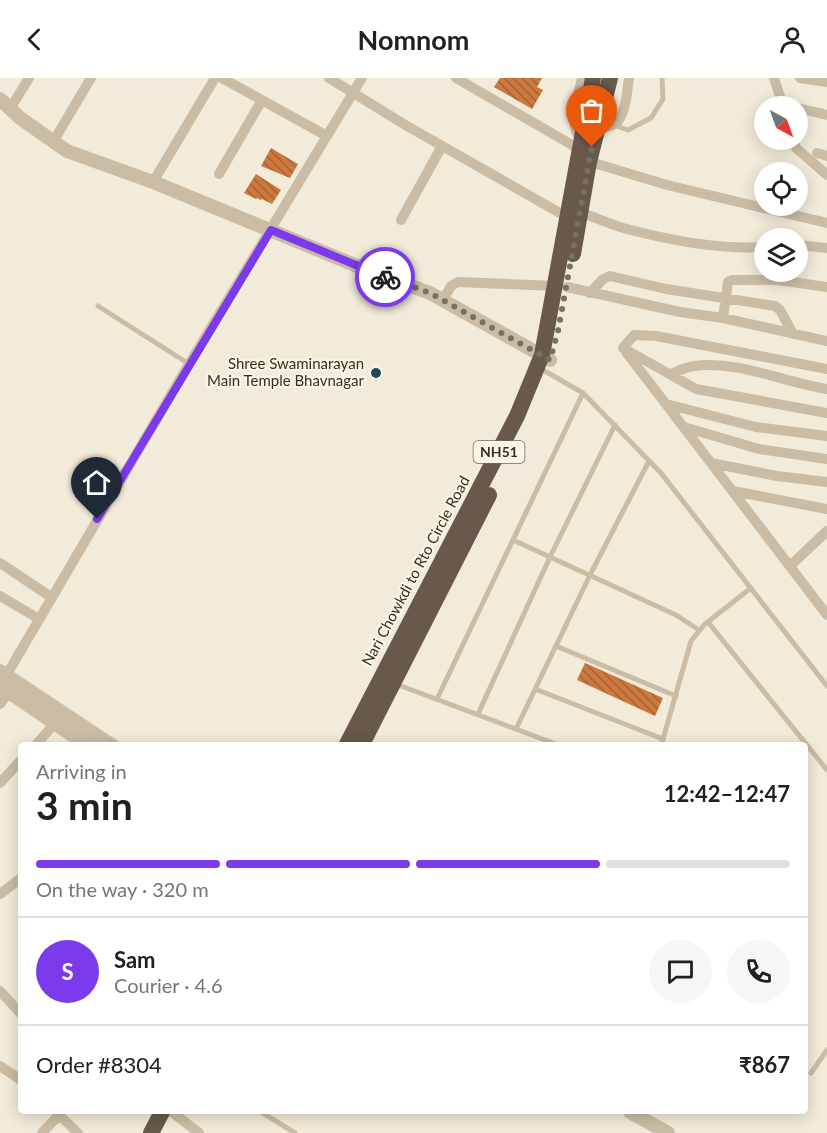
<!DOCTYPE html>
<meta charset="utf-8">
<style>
body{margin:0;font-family:Lato,sans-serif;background:#f6f6f6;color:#202124;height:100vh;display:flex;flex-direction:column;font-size:22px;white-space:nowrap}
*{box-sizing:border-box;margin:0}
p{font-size:20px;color:#757577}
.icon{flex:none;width:33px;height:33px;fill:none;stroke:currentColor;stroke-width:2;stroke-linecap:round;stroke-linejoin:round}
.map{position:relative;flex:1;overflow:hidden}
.drawer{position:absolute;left:18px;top:664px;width:790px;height:372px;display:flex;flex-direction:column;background:#fff;border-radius:6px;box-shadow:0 3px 15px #0003}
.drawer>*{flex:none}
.needle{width:39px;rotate:139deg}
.tools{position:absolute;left:754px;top:18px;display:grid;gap:12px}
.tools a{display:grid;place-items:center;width:54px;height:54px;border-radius:50%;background:#fff;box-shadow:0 3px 15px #0003;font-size:30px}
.pin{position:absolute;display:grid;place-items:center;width:51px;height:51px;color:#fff;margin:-62px -26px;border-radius:50% 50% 50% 0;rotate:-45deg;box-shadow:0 0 6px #0007}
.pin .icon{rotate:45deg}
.courier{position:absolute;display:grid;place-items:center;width:60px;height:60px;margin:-30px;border:4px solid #7c3aed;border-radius:50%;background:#fff;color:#222;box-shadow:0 2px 8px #0007}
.summary em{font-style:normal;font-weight:700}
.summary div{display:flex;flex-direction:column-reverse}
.summary{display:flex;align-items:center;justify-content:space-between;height:102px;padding:0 18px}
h1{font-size:39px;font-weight:700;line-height:45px}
.bar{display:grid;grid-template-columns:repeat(4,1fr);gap:9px 6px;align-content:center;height:72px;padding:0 18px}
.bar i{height:8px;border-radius:4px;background:#e0e0e0}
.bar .selected{background:#7c3aed}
.bar p{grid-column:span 4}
.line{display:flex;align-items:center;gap:15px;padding:0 18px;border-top:2px solid #e0e0e0}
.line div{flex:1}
.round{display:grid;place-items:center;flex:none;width:63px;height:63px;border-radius:32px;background:#f6f6f6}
header{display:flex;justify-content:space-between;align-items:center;height:78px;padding:0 18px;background:#fff;font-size:27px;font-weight:700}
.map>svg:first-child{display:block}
</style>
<header><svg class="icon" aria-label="back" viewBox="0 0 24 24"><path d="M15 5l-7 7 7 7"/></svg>Nomnom<svg class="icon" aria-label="person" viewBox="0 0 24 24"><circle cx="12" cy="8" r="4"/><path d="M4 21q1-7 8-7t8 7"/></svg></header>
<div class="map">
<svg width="827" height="1055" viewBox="0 0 827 1055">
<defs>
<pattern id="building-back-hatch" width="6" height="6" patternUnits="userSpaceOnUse" patternTransform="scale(1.5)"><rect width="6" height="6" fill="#cc783e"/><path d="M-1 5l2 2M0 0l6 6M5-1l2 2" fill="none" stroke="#a66334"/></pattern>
</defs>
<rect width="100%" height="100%" fill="#f3ebd9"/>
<!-- building -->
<path fill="url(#building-back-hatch)" d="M500,0H542L537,9L543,12L532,31L494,9Z
M271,70L298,86L290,100L261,88Z
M256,96L281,112L272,126L262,121L261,122L257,120L256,121L244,115Z
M585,585L663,620L655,638L577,602Z"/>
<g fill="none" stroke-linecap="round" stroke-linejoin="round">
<!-- service -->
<path stroke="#cbbda5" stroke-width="5" d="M614,47L628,52L651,40L663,21L662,0
M98,228L189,286
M538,289L583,315L661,395L827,608
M513,462L676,537L699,552
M708,544L827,692
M556,568L676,618
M396,606L561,668
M535,611L663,661
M437,621L583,315
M478,636L550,479L615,347
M516,651L590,497L649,383
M661,668L691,563L705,546L751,510
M811,995L827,972
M261,1034L295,1055"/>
<!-- minor -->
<path stroke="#cbbda5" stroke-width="10" d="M222,0L327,58
M329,0L407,48L567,139
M456,0L579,71
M774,0L783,28
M800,0L827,4
M798,30L827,37
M10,31L29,0
M597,50C602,49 608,49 613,47C626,41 627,13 629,0
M793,62L796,70L827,97
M53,64L91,0
M581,64C568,42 577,24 582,0
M817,75L827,78
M584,82L667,107L827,145
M219,96L262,22
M153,104L215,0
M575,132C591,138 607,145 623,150C668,162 719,172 765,169
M401,142L442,68
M798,167L827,170
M567,209L680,234L723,240L827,263
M590,215L603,201L610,198L666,211L775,228L780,232L793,256
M443,222L451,208L458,204L556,208
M723,240L728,204L732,202H778L827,209
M626,274L711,385L777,398L827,404
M827,291L656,258L634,257L623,270L696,311L827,335
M671,296C678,293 686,289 694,288C738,282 783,304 827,311
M666,326L756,349L827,358
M684,349L759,371L827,381
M711,385L827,537
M733,413L827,431
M0,485L51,519
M791,487L827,453
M0,518L39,541
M3,603L189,286L362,0
M0,626L9,614
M35,668L55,645
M0,705L21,682
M0,816L21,800
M0,913L21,936
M0,988L21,1002
M56,1034L78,1055
M172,1034L199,1055
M42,1055L59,1037"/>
<!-- tertiary -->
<path stroke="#cbbda5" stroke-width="14" d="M0,21L20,40L67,73L153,104L367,192L430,215L550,282
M0,593L113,668
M0,608L88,668
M630,1034L668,1055"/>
<!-- trunk -->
<path stroke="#68594a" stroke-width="16" d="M573,176L589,84L610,0
M346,668L517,338L542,277L593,0
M361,668L489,417
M151,1055L162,1034"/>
</g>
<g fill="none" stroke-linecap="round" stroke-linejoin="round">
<!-- done -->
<path stroke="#787065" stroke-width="6" stroke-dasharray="0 10.8" d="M385,199L430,215L550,282L558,253L592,69"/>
<!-- route -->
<path stroke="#7c3aed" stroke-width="8" d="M97,441L271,152L385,199"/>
</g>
<!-- markers -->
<circle fill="#1a4b5a" stroke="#faf4e6" stroke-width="2" cx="376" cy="295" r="6"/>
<g text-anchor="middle" stroke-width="4.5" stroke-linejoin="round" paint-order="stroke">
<!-- shield labels -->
<rect fill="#faf4e6" stroke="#716960" stroke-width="1.5" x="473.5" y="363" width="51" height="22" rx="4.5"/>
<g font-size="14" font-weight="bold" fill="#362e26">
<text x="499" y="379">NH51</text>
</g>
<!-- poi labels -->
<g font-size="15" fill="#362e26" stroke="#faf4e6" text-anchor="end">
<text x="364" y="291">Shree Swaminarayan<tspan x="364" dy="17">Main Temple Bhavnagar</tspan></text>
</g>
<!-- street labels -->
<g font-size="15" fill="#362e26" stroke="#faf4e6">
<text transform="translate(416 493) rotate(-62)" y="5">Nari Chowkdi to Rto Circle Road</text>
</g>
</g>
</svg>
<div class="tools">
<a><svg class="needle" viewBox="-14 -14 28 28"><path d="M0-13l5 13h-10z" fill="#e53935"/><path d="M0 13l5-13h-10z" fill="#757577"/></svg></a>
<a><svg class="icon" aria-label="locate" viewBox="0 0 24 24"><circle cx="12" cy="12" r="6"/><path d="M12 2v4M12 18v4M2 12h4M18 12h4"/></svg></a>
<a><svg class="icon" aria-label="layers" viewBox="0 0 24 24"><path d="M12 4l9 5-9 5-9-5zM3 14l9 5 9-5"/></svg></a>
</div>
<div class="pin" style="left:592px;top:69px;background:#ea580c"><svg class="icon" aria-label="bag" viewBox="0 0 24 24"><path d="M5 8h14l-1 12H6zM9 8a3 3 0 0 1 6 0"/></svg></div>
<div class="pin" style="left:97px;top:441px;background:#1f2937"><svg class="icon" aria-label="home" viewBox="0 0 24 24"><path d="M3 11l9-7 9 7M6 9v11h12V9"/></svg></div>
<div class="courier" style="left:385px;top:199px"><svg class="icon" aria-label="bike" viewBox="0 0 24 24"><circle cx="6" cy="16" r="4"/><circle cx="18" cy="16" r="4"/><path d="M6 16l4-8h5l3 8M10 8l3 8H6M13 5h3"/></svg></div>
<section class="drawer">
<div class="summary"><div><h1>3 min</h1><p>Arriving in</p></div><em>12:42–12:47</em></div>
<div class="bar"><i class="selected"></i><i class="selected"></i><i class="selected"></i><i></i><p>On the way · 320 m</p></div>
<div class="line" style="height:108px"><b class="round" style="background:#7c3aed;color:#fff">S</b><div><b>Sam</b><p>Courier · 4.6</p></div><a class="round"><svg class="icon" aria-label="chat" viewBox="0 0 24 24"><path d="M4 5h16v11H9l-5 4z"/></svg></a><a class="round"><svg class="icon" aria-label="phone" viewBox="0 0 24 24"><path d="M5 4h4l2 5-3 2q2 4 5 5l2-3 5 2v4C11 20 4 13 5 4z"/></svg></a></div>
<div class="line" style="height:78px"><div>Order #8304</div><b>₹867</b></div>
</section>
</div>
